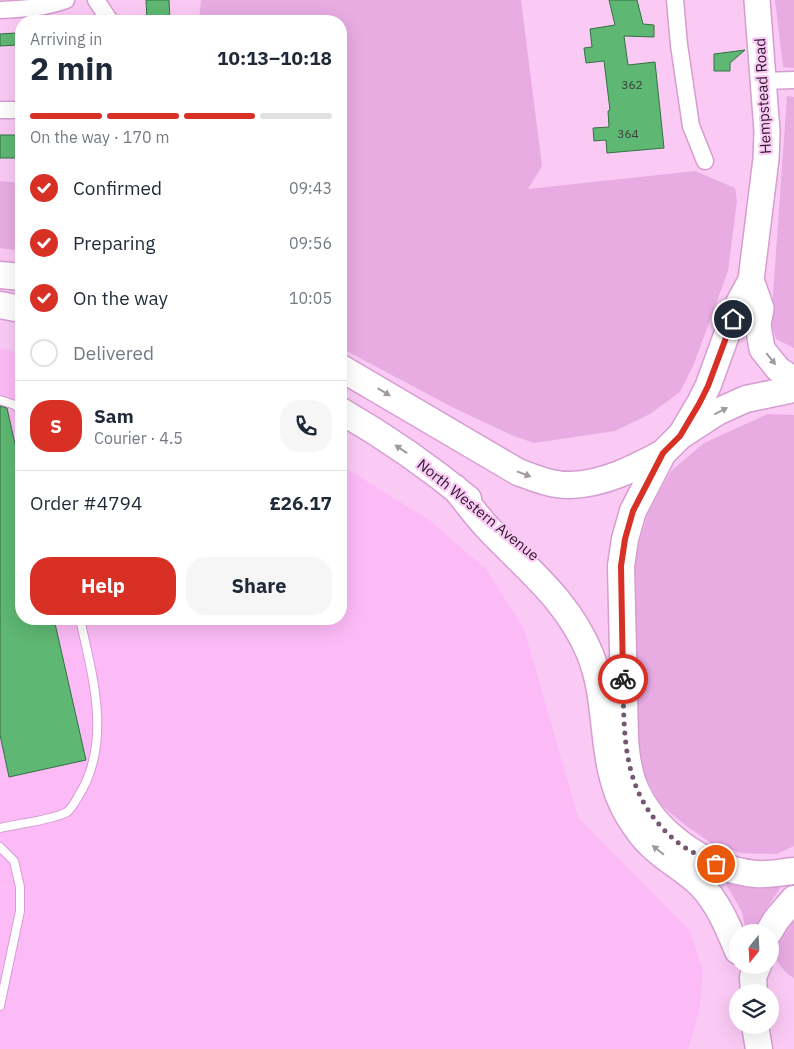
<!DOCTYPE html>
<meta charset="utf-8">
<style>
body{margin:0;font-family:"IBM Plex Sans",sans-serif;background:#f6f6f7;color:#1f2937;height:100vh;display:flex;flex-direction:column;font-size:19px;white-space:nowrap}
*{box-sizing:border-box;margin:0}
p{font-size:16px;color:#747a83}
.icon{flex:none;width:28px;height:28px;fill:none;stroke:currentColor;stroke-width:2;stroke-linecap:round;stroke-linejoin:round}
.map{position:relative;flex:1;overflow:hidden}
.drawer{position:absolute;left:15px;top:15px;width:332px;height:610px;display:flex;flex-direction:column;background:#fff;border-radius:20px;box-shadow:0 5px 20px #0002}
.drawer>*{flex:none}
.needle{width:32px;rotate:198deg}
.fabs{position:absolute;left:729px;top:924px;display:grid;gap:10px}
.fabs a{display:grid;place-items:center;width:50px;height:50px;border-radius:50%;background:#fff;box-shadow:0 5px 20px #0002;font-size:25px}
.pin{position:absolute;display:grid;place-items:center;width:42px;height:42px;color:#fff;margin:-21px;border:2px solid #fff;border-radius:50%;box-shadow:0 1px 5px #0007}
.courier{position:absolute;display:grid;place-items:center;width:50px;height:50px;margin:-25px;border:4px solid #d93025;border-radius:50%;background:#fff;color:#222;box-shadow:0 1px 6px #0007}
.summary em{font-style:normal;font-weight:800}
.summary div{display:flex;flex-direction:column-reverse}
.summary{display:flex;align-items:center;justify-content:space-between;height:85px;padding:0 15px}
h1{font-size:32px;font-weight:800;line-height:38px}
.bar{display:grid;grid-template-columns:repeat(4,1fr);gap:8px 5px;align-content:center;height:60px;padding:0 15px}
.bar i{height:6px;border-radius:4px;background:#e0e1e3}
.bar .selected{background:#d93025}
.bar p{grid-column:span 4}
.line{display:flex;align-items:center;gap:12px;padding:0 15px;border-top:1px solid #e0e1e3}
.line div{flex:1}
.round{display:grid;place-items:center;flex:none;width:52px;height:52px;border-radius:20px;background:#f6f6f7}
ol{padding:0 15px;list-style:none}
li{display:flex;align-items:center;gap:15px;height:55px}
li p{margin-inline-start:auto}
li .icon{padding:5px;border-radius:50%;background:#d93025;color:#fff;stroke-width:4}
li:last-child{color:#747a83}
li i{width:28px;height:28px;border:2px solid #e0e1e3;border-radius:50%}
.cta{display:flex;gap:10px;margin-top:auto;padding:10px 15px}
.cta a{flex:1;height:58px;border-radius:20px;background:#d93025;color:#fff;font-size:20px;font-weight:800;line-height:58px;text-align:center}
.cta a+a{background:#f6f6f7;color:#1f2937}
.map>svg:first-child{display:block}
</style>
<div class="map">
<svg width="794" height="1049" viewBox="0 0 794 1049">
<rect width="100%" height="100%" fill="#facaf5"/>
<!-- built -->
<path fill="#fcbbf7" d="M0,348L21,354V619H341V465L429,520L486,569L524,629L578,817L690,931L703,971L699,1011L688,1049H0Z"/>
<!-- green -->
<path fill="#e8ace3" d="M201,0H521L542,166L528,189L695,171L735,188L737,201L728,271L694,364L680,392L650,414L615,431L534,443L514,436L452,407L341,348V21H199Z
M775,0H794V68L783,67Z
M787,96L794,97V348L776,339L771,323Z
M0,181L21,183V251L0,248Z
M768,414L794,415V846L777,854L740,853L711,843L685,825L661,805L646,778L637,744L634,559L648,513L671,471L691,454L704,443Z
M728,881L782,885L762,916L754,932H746L742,912L726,884Z
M794,912V978C781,971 781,964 771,954L781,929Z"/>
<!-- building -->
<path fill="#5eb772" stroke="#347142" d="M146,0H169L170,21H147Z
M609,0H637L643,24L654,25V37L624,36L628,65L655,62L664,148L607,153L606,140L594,141L593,128L609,127L608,111L610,110L604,61L586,63L584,48L592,47L590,29L615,25Z
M16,33L17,45L0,46V34Z
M745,50L730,63V71H714V54Z
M0,135H17V158H0Z
M0,406L7,408L21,471V619H54L86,760L9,777L0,735Z"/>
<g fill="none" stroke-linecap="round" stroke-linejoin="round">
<!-- service casing -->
<g stroke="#d69dd2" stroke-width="10">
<path id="service" d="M0,400L15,405L21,411
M0,828C17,824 53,820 67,812C73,808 78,796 82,790C111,737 92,674 80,619
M0,847L14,861L20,887V911L0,1006"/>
</g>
<!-- minor casing -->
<g stroke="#d69dd2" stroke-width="19">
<path id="minor" d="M96,0L110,21
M675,0L679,45L691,126L705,161
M0,10C23,9 44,8 66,0
M763,81L794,80
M0,110H21"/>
</g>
<!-- primary casing -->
<g stroke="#d69dd2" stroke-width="28">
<path id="primary" d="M751,280L761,308L758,325L762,349L778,369L794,380
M680,436L699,404L708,386L737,306L751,280L766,159L767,131L757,0"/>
</g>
<!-- trunk casing -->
<g stroke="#d69dd2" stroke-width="29">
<path id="trunk" d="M0,275L21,277
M0,305L21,309
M341,368L518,472C534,478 553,486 571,485C604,484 635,468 663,453
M794,389L746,399L717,412L680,436L663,453L633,511L625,539L621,566L625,738C626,753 628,769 633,783C652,832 704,869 756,874C769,875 782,872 794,871
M341,411C386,437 428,466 468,499
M455,488C465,500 475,514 486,526C525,568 567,598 590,654C611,706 598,764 628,815C634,825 642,837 651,845C666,860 686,870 701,885C719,904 728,927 738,951
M769,932L776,920L794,899
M754,992L753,977L758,965
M755,1025L759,1049"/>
</g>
<!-- service -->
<use href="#service" stroke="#fff" stroke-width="8"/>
<!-- minor -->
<use href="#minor" stroke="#fff" stroke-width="16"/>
<!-- primary -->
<use href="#primary" stroke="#fff" stroke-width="25"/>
<!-- trunk -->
<use href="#trunk" stroke="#fff" stroke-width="26"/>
</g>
<!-- one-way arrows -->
<defs><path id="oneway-solid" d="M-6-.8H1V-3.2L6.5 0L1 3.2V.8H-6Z" transform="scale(1.25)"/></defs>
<g fill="#a198a0">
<use href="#oneway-solid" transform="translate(771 359) rotate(51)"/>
<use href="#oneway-solid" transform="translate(384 392) rotate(31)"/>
<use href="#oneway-solid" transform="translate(721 411) rotate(-27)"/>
<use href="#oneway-solid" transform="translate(401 449) rotate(-146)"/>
<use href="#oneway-solid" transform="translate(524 474) rotate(21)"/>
<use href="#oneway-solid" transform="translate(658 850) rotate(-142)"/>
</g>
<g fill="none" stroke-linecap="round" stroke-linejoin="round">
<!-- done -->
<path stroke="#755773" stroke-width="5" stroke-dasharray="0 9" d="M623,679C624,743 623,796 676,841C688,851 703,857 716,864"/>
<!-- route -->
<path stroke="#d93025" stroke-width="6" d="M623,679L621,566L625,539L633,511L663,453L680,436L699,404L708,386L733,319"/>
</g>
<g text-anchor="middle" stroke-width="4.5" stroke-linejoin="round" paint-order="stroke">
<!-- number labels -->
<g font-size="12" fill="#3a403e">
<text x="632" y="89">362</text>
<text x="628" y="138">364</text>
</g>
<!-- street labels -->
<g font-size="15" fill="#2e192d" stroke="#facaf5">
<text transform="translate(763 96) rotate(-93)" y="5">Hempstead Road</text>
<text transform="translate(478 510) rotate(39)" y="5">North Western Avenue</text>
</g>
</g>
</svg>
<div class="fabs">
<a><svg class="needle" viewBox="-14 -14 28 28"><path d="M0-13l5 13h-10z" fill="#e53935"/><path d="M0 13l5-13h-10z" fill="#747a83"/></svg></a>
<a><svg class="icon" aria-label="layers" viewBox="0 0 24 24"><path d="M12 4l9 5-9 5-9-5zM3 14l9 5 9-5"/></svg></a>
</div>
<div class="pin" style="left:716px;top:864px;background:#ea580c"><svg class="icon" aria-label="bag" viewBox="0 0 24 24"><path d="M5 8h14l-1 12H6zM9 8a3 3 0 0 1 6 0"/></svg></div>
<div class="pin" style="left:733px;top:319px;background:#1f2937"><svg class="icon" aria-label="home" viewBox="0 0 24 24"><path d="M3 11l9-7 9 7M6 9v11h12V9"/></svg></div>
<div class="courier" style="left:623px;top:679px"><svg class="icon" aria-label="bike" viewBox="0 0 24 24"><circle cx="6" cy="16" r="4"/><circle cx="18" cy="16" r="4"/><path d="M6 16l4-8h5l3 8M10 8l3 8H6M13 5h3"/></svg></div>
<section class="drawer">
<div class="summary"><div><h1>2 min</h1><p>Arriving in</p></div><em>10:13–10:18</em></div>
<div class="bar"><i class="selected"></i><i class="selected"></i><i class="selected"></i><i></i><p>On the way · 170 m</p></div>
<ol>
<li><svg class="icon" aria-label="check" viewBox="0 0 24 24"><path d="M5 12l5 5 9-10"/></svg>Confirmed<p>09:43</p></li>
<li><svg class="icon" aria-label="check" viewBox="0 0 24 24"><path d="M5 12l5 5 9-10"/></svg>Preparing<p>09:56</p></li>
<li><svg class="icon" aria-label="check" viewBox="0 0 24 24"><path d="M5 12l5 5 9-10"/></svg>On the way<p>10:05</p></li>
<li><i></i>Delivered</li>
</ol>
<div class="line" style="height:90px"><b class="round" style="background:#d93025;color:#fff">S</b><div><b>Sam</b><p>Courier · 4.5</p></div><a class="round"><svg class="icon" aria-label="phone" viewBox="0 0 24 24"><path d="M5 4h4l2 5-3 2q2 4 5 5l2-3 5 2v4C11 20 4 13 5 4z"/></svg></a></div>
<div class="line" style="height:65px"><div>Order #4794</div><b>£26.17</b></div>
<div class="cta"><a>Help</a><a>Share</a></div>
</section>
</div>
